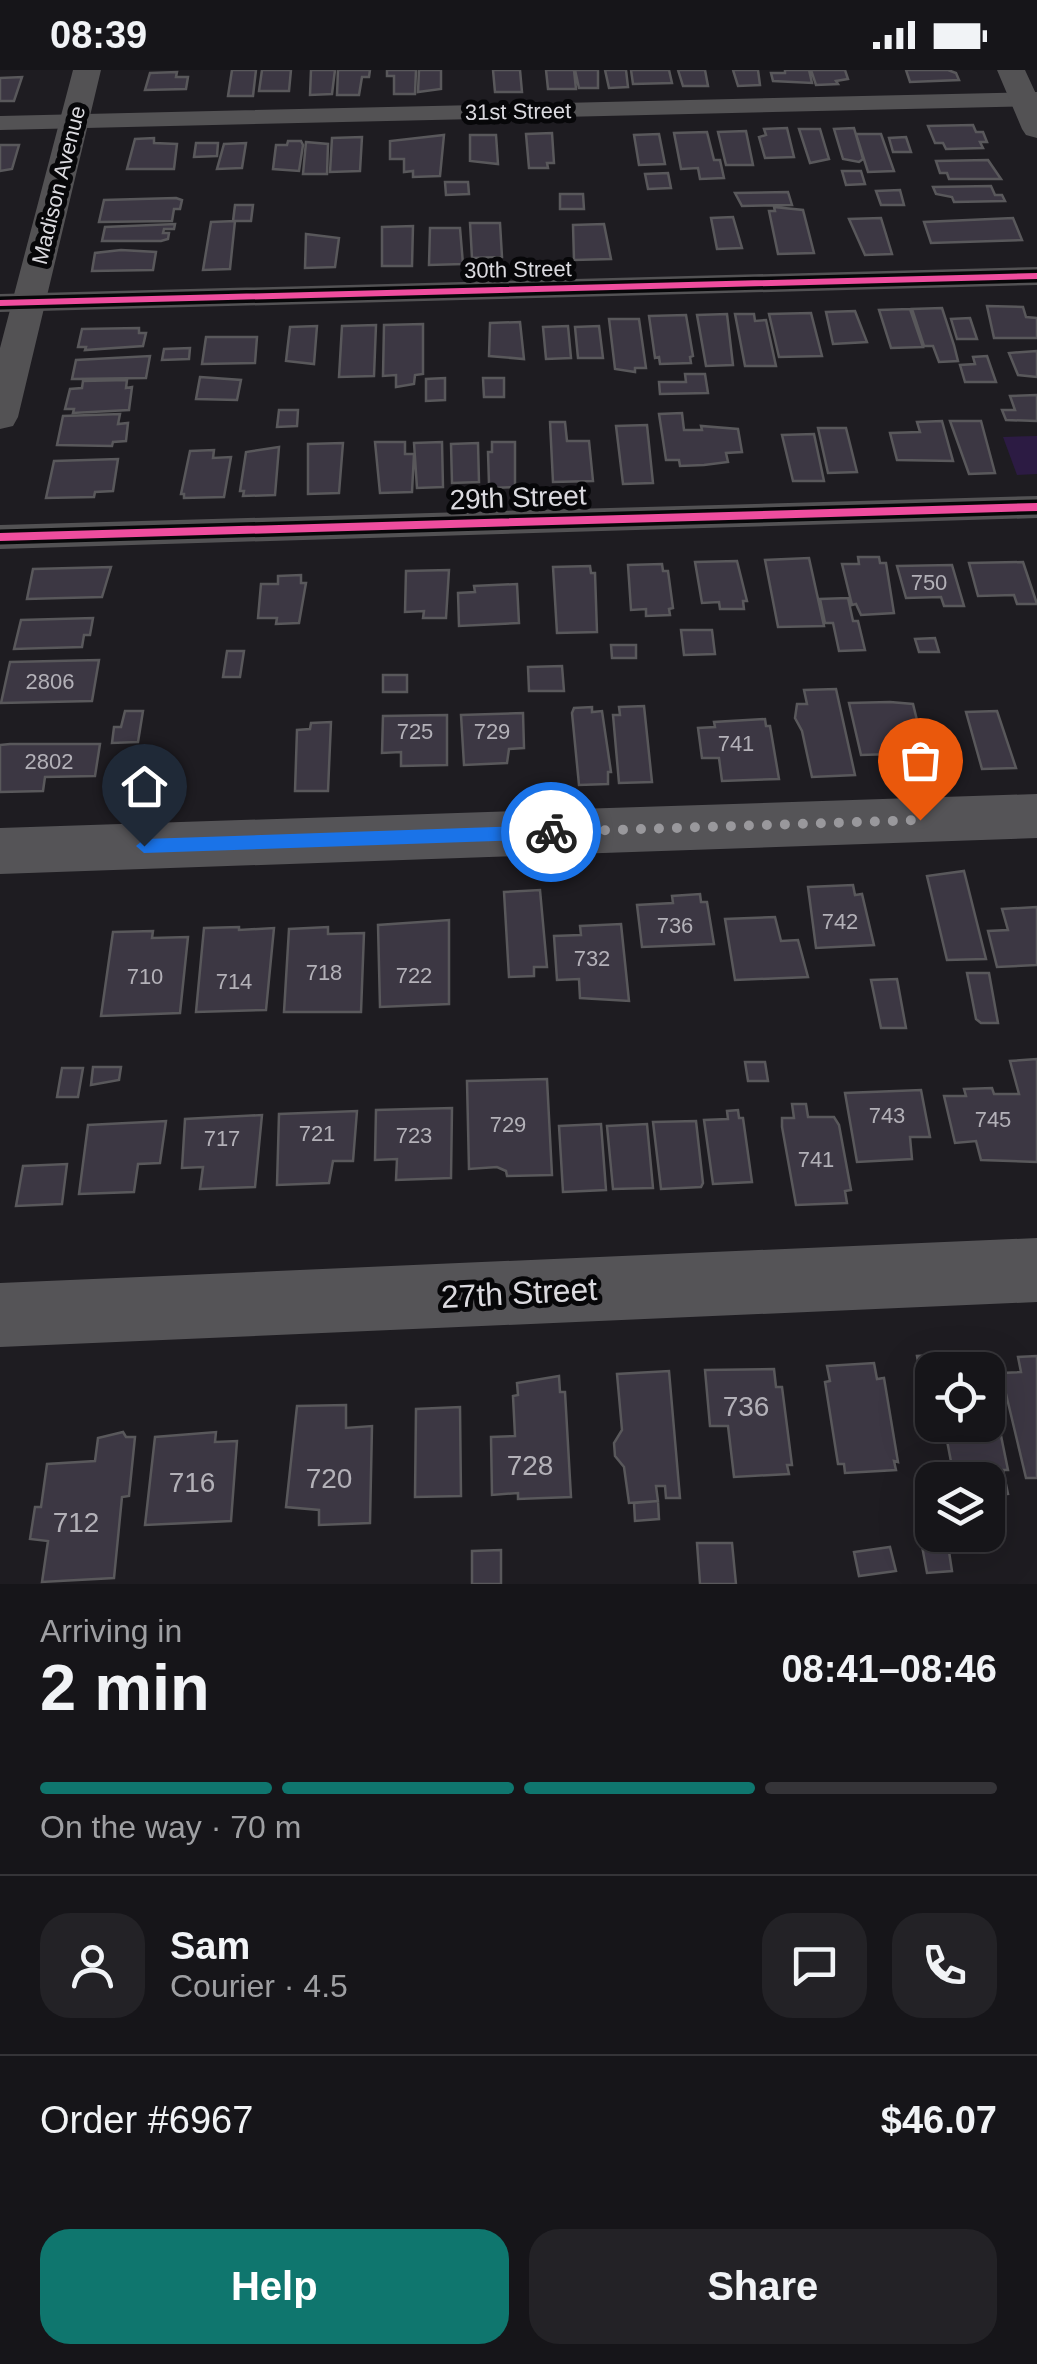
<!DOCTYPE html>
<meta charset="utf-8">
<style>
body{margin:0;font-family:Helvetica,sans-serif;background:#232226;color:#f1f3f6;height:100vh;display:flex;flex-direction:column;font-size:38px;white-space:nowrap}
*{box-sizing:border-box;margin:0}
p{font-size:32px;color:#9e9fa2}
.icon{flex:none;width:55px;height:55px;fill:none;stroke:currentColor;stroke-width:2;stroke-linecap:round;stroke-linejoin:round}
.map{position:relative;height:1514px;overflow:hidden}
.details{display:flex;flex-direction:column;background:#161519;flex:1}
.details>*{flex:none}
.controls{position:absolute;left:915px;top:1282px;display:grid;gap:20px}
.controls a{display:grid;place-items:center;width:90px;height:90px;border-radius:20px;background:#161519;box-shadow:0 10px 40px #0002,0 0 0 2px #353438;font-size:50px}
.pin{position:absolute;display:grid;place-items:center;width:85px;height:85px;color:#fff;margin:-102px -42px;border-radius:50% 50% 50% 0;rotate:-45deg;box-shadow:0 0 10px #0007}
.pin .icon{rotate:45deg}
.courier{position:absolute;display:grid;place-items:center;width:100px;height:100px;margin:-50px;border:8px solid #1a73e8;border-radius:50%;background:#fff;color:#222;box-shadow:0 2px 12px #0007}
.head em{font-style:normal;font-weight:600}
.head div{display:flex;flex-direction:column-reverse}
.head{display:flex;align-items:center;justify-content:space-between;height:170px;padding:0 40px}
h1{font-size:65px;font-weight:600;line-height:75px}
.bar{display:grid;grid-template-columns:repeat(4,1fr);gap:15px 10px;align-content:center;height:120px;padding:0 40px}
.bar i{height:12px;border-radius:8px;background:#353438}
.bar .current{background:#0f766e}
.bar p{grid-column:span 4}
.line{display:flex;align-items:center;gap:25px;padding:0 40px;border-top:2px solid #353438}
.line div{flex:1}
.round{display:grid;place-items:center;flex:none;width:105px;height:105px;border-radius:30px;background:#232226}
.primary-button{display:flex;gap:20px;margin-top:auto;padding:20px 40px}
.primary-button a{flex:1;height:115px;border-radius:30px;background:#0f766e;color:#fff;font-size:40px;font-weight:600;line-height:115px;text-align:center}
.primary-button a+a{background:#232226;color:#f1f3f6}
.status{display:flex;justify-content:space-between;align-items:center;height:70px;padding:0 50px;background:#161519;direction:ltr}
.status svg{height:28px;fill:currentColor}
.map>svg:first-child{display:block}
</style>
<div class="status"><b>08:39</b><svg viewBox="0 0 49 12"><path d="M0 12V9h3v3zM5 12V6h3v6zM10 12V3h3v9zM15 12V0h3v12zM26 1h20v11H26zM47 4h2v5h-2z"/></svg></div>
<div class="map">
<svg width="1037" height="1514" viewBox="0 0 1037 1514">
<rect width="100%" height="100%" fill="#1e1c21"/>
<!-- green -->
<path fill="#2c1b43" d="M1037,366V404L1017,405L1003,367Z"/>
<!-- building -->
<path fill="#3c3743" stroke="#59585b" stroke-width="2.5" d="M232,0H256L253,26H228Z
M262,0H291L289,21H259Z
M311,0H335L332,24L310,25Z
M338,0H370L369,7H362L359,25H337Z
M387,0H416L415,24H394V6H387Z
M419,0H441V19L418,22Z
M493,0H520L522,22H495Z
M546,0H574L576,19H548Z
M575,0H598V18H579Z
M605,0H626L628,17L609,18Z
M631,0H669L672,13L633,14Z
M678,0H705L708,16H683Z
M733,0H758L760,15L738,16Z
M785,0H809L812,13L773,11L771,3H785Z
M811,0H845L848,9L836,11L838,14L816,15Z
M906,0H948L956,3L959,10L910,12Z
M177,2L176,7H188L186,19L145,20L150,3Z
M22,7L14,31H0V8Z
M973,55L976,62H983L987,72H980L983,78L946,79L943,73H935L928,56Z
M787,58L794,87L765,88L759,67L766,65L764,59Z
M854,58L863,89L859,92L843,89L834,59Z
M799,59H820L829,89L810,93Z
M746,61L753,95H726L718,62Z
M707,62L714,90H720L724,108L700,109L698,98L681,99L674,63Z
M552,63L554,93H547L548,98H529L526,64Z
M659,64L665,94L639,95L634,65Z
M856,64H881L894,101L868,102Z
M444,65L440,106L413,107V101L404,102V89H390V71Z
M470,65H496L498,94L470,91Z
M362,67L360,101L330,102L332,68Z
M906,67L911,82H893L889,68Z
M154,68V73L177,74L174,99H127L135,69Z
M288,71H301L303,75L299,101L273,99L276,75H287Z
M306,72L328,74L327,104H303Z
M196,73H218L217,86L194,87Z
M246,73L242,98L217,99L224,74Z
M0,75H19L12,99L0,101Z
M988,90L1001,109H949L947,103H940L936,91Z
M842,101H861L865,114L846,115Z
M668,103L671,118L648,119L645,104Z
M445,112H468L469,124L446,125Z
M991,116L995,125H1002L1005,131L954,132L952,127L936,124L933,117Z
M900,120L904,135H881L876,121Z
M788,122L792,135L742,136L735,123Z
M560,124H583L584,139H560Z
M176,128L182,130L180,139H174L172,151L99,152L104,130Z
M235,135H253L251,151H233Z
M774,137L803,140L814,183L778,184L769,141H775Z
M733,147L742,178L717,179L711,148Z
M881,148L892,184L865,185L849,149Z
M1013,148L1022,170L931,173L924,152Z
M235,151L230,199L203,200L211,152Z
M470,153H500L502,187L472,188Z
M175,154L174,159H164L163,163H169L168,169L161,171H102L105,157Z
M604,154L611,189L574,190L573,155Z
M413,156L412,196H382V157Z
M430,158H460L463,194L429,195Z
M306,164L339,168L335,197L305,198Z
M121,180L156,182L153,200L92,201L95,183Z
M987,236L1023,237L1026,247L1037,248V268H994Z
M942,238L954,275L958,291L939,292L933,276H924L912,239Z
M910,239L923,277L891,278L879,240Z
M855,241L867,272L833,274L826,242Z
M811,243L822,286L779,287L769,244Z
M727,244L733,295L706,296L697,245Z
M735,244H754L755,251L766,250L776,296H745Z
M686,245L693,286L690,287L691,293L660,294L659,287L655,288L649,246Z
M970,248L977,269H957L951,249Z
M609,249H639L646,298H635V302L615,299Z
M520,252L524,289L489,286L490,253Z
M423,254V304L415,305L414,314L396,317V305L383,306L384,255Z
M376,255L374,306L339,307L342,256Z
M317,256L314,294L286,291L290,257Z
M568,256L571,288L546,289L543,257Z
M599,256L603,288H578L575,257Z
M139,258V263H146L143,276L85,280L86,277H78L82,259Z
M206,267H257L255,293L202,294Z
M190,278L189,289L162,290L164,279Z
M1037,281V307L1018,305L1009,283Z
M150,286L146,308L72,309L76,290Z
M987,286L996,312H965L960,295L975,294L973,287Z
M685,304H705L708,323L660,324L659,312H686Z
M200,307L241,310L237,330L196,329Z
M445,308V330L426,331V309Z
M483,308H504V327H484Z
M127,310L126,318L132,317L129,340L73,343L74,339H65L70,319L82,318L83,311Z
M1037,325V351L1006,350L1002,340H1015L1010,326Z
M279,340H298L297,356L277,357Z
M682,343L684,360H702L701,356L738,359L742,382L726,383L728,392L704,395L680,396L679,390H666L659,344Z
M120,344L118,354L128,353L126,371L113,372L112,376L57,375L63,346Z
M942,351L953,391L897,390L890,363L920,362L917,352Z
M950,351H981L995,403L969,404Z
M550,352H565L567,371H589L593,411L553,412Z
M647,355L653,413L623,414L616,356Z
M818,358H846L857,402L828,403Z
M814,364L824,411H793L782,365Z
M375,372H405V384H414L412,422L380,423Z
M442,372L443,417L417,418L414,373Z
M492,372H515V417L491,418L489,414L488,382H492Z
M343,373L339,423L308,424V374Z
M478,373L479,412L452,413L451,374Z
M279,377L275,425L243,426L244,421H240L246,382Z
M214,380L213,388L231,387L224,427L184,428V424H181L190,381Z
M118,389L113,421L95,422L94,427L46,428L54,391Z
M858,487H879L880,493H886L894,543L861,545L856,534L852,535L842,494H859Z
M809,488L824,556L778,557L765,490Z
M737,491L747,531H743L744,539H720L719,532L702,533L695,492Z
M1023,492L1037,534H1017L1014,525L978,526L969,493Z
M662,494L663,501H668L673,538L669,539L670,545L646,546V539L631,540L628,495Z
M952,495L964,536H944L941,527L906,528L897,496Z
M590,496L591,503H595L597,562L557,563L553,497Z
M111,497L102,527L27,529L33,499Z
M449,500L446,548H423L424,541L405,542L406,501Z
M301,505V513H306L299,553L276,554L277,548H258L261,514H278V506Z
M517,514L519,553L459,556L458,523L475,522L474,516Z
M848,528L853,551H858L865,580L839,581L833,553H825L820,529Z
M93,548L90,565H84L82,577L14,579L21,550Z
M681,560H712L715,584L684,585Z
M935,568L939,582H919L915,569Z
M611,575H636V588H612Z
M227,581H244L240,607H223Z
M99,590L92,631L1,633L10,592Z
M562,596L564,621H529L528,597Z
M383,605H407V622H383Z
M836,619L855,705L812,707L802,661L795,648L797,634H807L804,620Z
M890,632L913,634L925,683L861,685L849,633Z
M644,636L652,712L619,713L613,645H620L619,637Z
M592,637V642L602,641L611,702H608V714L579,715L572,643L574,638Z
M125,641H143L138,672L112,673L114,657H121Z
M997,641L1016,698L982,699L966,642Z
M523,643L524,678L509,679L507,693L464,695L461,645Z
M447,645V695L401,696V682L382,683L383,646Z
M765,649L766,656H770L779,709L722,711L719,688H702L698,658L715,657L714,652Z
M331,652L328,721H295L297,660L310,659L311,653Z
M10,674H100L95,706L45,707L43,721L0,722V675Z
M964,801L986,889L947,890L927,806Z
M853,815L855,825L862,824L874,875L816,878L808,817Z
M540,820L547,897H534V906L509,907L504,822Z
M700,824L701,832H707L714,874L642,877L637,835L673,833L672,826Z
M1037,837V895L997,897L988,861L1008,860L1002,839Z
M775,847L781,871L798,870L808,907L735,910L725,849Z
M449,850V934L380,937L378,855Z
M621,854L629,931L580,928L579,909L557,910L554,866L581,865L580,856Z
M239,857V860L274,858L266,940L196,942L204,858Z
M328,857V864L364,863L361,942H284L289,859Z
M153,861L152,868L188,867L180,943L101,946L113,862Z
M967,903H989L998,953H981L976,949Z
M897,909L906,958H881L871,910Z
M1037,989V1092L981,1090L976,1071L955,1073L944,1026H966L964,1019L992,1018L994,1024H1019L1010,991Z
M745,992H765L768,1011H748Z
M93,997H121L119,1010L91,1015Z
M62,998H83L78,1027H57Z
M547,1009L552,1105L507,1106L506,1101L497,1097L469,1099L467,1011Z
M921,1020L930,1067H910L912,1089L857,1092L845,1023Z
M792,1034H806L808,1047H834L839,1055L851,1120L845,1121L847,1133L796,1135L782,1057V1048H794Z
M452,1038L451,1108L396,1110L397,1089L375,1090L376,1040Z
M738,1040L739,1048H743L752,1112L713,1114L704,1050L728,1049L727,1041Z
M357,1041L353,1091H333L329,1113L277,1115L279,1044Z
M262,1045L255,1117L200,1119L203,1097L182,1098L185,1049Z
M166,1051L160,1093L138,1094L134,1122L79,1124L88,1055Z
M696,1051L703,1113L701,1117L661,1119L653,1052Z
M601,1054L606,1120L563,1122L559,1056Z
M647,1054L653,1118L613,1119L607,1056Z
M67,1094L62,1134L16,1136L23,1096Z
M980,1283L983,1297L987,1300H932V1325H924L917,1286Z
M1037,1286V1408H1026L1001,1303L1021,1302L1018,1287Z
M874,1293L877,1309L884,1308L898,1392L894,1391L896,1400L845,1403L844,1394H838L825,1312L830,1311L827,1296Z
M774,1299L776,1317H782L792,1395H787L789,1404L734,1407L728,1356H710L705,1300Z
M669,1301L680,1428H666L665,1416H656L658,1431L629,1433L624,1397L615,1386L614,1373L622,1360L617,1304Z
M988,1302L1008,1400H1003L1008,1424L988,1426V1410H959L958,1402H953L944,1355H988Z
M559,1306L560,1322H565L571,1427L518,1429V1423L492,1425L491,1367L515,1366L513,1326L518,1325L517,1313Z
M346,1335V1358L372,1356L370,1453L319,1455V1440L286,1437L297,1336Z
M460,1337L461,1426L415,1427L416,1339Z
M123,1362L126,1367H135L129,1426L122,1427L114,1508L42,1512L48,1471L30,1469L35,1437H41L47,1394L95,1391L98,1368Z
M216,1362L215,1372L237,1371L231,1451L145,1455L155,1367Z
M658,1431L659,1449L635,1451L634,1433Z
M697,1473H732L736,1514H700Z
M948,1475L952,1501L927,1503L922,1476Z
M890,1477L896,1501L859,1506L854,1482Z
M501,1480V1514H472V1481Z"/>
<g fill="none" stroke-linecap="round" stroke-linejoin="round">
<!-- minor -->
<path fill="#535254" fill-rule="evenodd" d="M1037,22V36L0,60V46Z
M1037,197V215L0,242V224Z
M1037,426V448L0,479V455Z"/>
<!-- tertiary -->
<path fill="#535254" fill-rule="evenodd" d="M73,0H101L18,347L13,356L0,359V278Z
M997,0H1025L1037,26V68L1026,65L1022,59Z"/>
<!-- secondary -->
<path fill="#555457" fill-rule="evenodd" d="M1037,724V768L0,804V758Z
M1037,1168V1232L0,1277V1213Z"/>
<!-- cycleway casing -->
<g stroke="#070709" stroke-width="7">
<path id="cycleway" d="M1037,203V209L0,236V230Z
M1037,433V441L0,471V463Z"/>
</g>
<!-- cycleway -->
<use href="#cycleway" fill="#ef4d9e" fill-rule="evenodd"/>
</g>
<!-- route -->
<path fill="#1a73e8" d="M551,755L559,762L551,769L144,783L136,776L144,769Z"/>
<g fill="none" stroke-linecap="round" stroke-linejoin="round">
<!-- done -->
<path stroke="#99989c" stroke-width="10" stroke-dasharray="0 18" d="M551,762L920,750"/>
</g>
<g text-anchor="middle" stroke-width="10" stroke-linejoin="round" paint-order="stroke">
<!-- far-street labels -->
<g font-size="22" fill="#dbdadf" stroke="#070709">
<text transform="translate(518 41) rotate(-1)" y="8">31st Street</text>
<text transform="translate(58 115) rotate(-76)" y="8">Madison Avenue</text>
<text transform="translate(518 199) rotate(-1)" y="8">30th Street</text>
</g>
<!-- number labels -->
<g font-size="22" fill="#b3b1b8">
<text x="929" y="520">750</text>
<text x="50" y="619">2806</text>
<text x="415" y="669">725</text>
<text x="492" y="669">729</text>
<text x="736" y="681">741</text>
<text x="49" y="699">2802</text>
<text x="840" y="859">742</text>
<text x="675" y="863">736</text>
<text x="592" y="896">732</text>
<text x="324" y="910">718</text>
<text x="414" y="913">722</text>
<text x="145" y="914">710</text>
<text x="234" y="919">714</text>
<text x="887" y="1053">743</text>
<text x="993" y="1057">745</text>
<text x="508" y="1062">729</text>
<text x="317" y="1071">721</text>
<text x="414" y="1073">723</text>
<text x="222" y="1076">717</text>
<text x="816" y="1097">741</text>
</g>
<!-- street labels -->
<g font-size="28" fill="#dbdadf" stroke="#070709">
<text transform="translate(518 427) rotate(-2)" y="10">29th Street</text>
</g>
<!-- near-number labels -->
<g font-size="28" fill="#b3b1b8">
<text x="746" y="1346">736</text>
<text x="530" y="1405">728</text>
<text x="329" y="1418">720</text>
<text x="192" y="1422">716</text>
<text x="76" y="1462">712</text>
</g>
<!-- near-street labels -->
<g font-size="32" fill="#dbdadf" stroke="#070709">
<text transform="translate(519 1223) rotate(-3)" y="11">27th Street</text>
</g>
</g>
</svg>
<div class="controls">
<a><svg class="icon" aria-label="locate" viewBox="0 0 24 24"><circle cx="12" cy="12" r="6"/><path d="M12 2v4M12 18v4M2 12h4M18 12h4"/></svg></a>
<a><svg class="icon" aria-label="layers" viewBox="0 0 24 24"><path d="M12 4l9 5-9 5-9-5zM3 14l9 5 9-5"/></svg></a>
</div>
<div class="pin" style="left:920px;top:750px;background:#ea580c"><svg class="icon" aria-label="bag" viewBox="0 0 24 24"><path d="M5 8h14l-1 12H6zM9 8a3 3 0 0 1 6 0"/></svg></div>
<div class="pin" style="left:144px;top:776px;background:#1f2937"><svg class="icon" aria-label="home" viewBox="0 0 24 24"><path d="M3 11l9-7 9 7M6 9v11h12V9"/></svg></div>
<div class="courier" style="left:551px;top:762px"><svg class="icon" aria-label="bike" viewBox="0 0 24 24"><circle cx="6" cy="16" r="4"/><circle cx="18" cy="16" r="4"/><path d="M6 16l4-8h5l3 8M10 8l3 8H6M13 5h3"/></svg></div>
</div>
<section class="details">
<div class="head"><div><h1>2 min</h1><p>Arriving in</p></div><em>08:41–08:46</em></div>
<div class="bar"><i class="current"></i><i class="current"></i><i class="current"></i><i></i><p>On the way · 70 m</p></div>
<div class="line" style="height:180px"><a class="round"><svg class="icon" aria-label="person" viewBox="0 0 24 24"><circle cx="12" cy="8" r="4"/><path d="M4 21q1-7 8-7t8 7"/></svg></a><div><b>Sam</b><p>Courier · 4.5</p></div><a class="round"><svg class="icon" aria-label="chat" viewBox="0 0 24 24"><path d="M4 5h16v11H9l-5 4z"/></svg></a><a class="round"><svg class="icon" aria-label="phone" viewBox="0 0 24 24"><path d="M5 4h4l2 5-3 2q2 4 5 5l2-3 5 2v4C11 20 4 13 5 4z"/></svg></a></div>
<div class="line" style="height:130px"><div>Order #6967</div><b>$46.07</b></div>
<div class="primary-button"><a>Help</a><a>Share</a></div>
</section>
